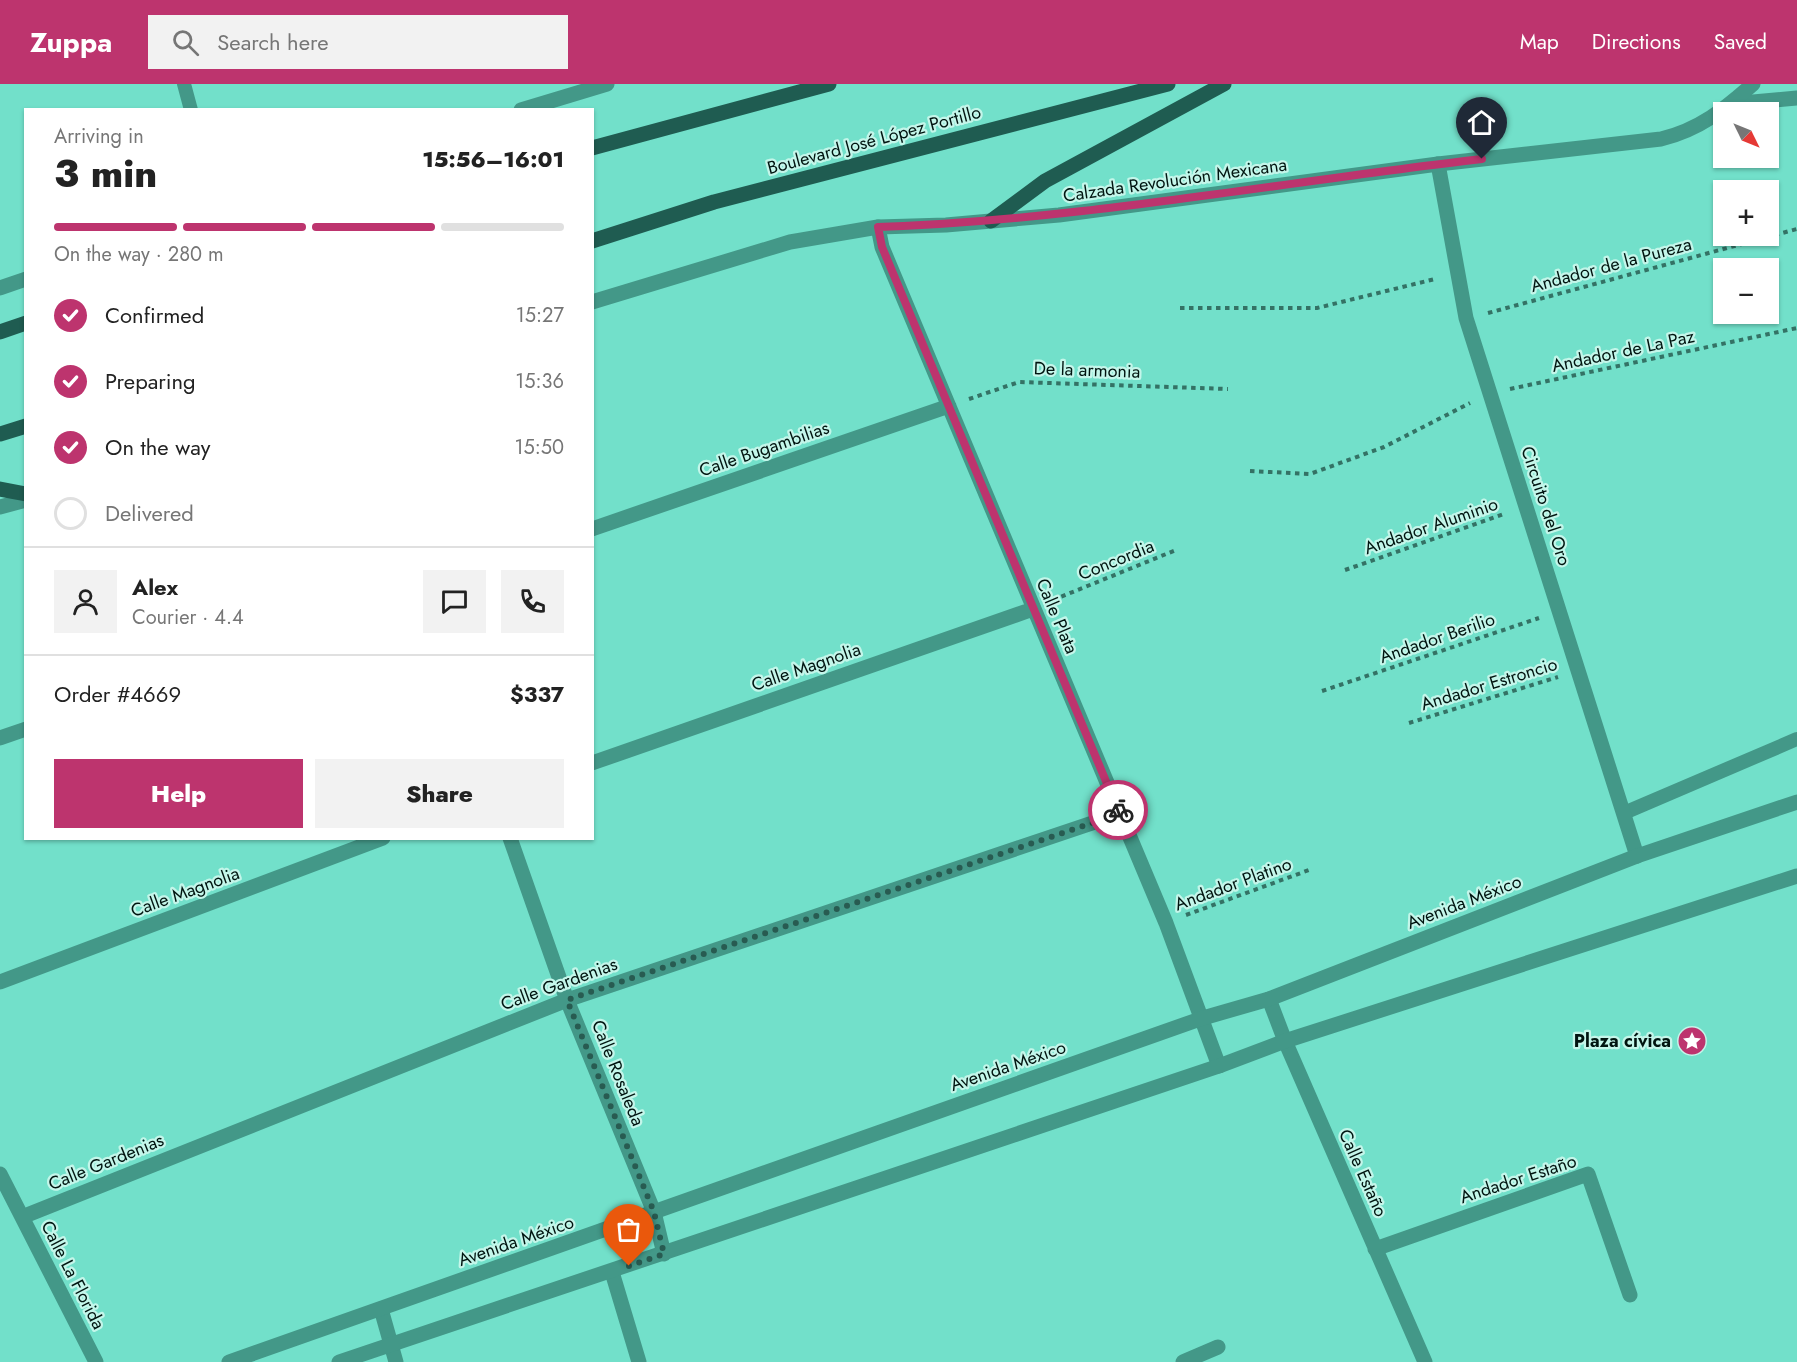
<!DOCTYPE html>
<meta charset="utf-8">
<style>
body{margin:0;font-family:Jost,sans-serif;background:#f2f2f2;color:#222;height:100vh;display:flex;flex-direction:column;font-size:22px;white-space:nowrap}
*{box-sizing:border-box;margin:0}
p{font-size:20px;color:#767676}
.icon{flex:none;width:33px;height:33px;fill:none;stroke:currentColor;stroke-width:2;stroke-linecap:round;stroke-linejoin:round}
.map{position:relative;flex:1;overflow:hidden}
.panel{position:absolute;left:24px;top:24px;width:570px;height:732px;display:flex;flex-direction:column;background:#fff;border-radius:0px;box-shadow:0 2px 4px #0004}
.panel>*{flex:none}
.needle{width:39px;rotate:133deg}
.tools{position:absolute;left:1713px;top:18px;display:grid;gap:12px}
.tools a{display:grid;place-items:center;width:66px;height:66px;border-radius:0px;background:#fff;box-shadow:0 2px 4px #0004;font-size:30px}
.pin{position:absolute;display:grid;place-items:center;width:51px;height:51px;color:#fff;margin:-62px -26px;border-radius:50% 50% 50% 0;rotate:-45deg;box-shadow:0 0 6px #0007}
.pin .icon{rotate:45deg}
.courier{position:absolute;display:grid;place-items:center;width:60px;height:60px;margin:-30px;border:4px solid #bd346e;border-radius:50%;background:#fff;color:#222;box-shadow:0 2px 8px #0007}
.headline em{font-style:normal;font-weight:800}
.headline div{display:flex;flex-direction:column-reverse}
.headline{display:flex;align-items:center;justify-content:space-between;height:102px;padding:0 30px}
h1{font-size:39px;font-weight:800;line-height:45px}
.bar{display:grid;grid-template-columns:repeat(4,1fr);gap:9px 6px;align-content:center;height:72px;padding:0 30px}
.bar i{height:8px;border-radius:4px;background:#e0e0e0}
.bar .on{background:#bd346e}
.bar p{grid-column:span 4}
.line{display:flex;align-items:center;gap:15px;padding:0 30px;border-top:2px solid #e0e0e0}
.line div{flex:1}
.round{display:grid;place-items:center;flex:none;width:63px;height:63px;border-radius:0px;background:#f2f2f2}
ol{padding:0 30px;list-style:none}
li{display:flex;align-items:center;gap:18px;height:66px}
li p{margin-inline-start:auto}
li .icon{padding:6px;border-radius:50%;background:#bd346e;color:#fff;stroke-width:4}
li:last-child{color:#767676}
li i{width:33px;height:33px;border:3px solid #e0e0e0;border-radius:50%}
.action{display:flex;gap:12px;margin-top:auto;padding:12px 30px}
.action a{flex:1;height:69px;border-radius:0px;background:#bd346e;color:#fff;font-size:24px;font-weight:800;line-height:69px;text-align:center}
.action a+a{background:#f2f2f2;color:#222}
header{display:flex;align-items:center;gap:36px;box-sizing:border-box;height:84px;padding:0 30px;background:#bd346e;color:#fff}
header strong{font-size:28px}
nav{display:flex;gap:33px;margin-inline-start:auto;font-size:21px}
.search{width:420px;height:54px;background:#f2f2f2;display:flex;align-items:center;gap:15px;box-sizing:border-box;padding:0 21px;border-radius:0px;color:#767676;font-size:22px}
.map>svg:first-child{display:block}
</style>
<header>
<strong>Zuppa</strong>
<div class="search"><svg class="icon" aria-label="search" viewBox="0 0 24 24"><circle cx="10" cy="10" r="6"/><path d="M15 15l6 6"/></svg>Search here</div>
<nav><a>Map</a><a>Directions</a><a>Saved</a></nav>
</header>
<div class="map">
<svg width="1797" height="1278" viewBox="0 0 1797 1278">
<rect width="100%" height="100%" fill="#72e0ca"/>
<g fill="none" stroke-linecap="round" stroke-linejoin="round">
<!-- path -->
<path stroke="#347265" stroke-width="4" stroke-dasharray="4.5 4.5" stroke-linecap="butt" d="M1180,224H1317L1435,195
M1488,229L1797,145
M1510,305L1797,244
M969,315L1019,298L1228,305
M1250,387L1310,390L1384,363L1470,319
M1345,486L1504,430
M1053,516L1176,466
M1322,607L1539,534
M1409,639L1558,593
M1186,831L1309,786"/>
<!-- service -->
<path stroke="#439888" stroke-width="14" d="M184,0L191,26
M1624,729L1797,655"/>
<!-- minor -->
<path stroke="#439888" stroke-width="15" d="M1731,20L1797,14
M1438,80L1466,234L1637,772
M878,143L882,163L1166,839L1219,982
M592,445L949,322
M0,654L26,645
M592,679L1033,525
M510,754L567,916L654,1128L664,1170
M0,898L383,754
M1269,915L1285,957L1425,1278
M0,1090L96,1278
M22,1133L567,916L1119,730
M1375,1165L1588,1090L1630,1211
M612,1188L639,1278
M381,1225L396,1278
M1183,1278L1218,1263"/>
<!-- tertiary -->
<path stroke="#439888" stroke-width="15" d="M521,26L607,0
M0,204L26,195
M592,218L790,158L878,143L946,141L1059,131L1438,80L1661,55C1699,46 1725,25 1753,0
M0,423L26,416
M229,1278L1203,934L1269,915L1637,772L1797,718
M339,1278L1219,982L1285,957L1797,792"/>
<!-- primary -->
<path stroke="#1f5c51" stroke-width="15" d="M592,64L829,0
M991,137L1045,97L1224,0
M592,157L714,118L1168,0
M0,248L26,239
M0,350L26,342
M0,405L26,410"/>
</g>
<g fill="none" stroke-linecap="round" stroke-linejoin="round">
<!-- done -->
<path stroke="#285b51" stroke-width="6" stroke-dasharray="0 10.8" d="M629,1182L664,1170L654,1128L567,916L1119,730L1118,726"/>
<!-- route -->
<path stroke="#bd346e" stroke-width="8" d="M1118,726L882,163L878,143C1081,136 1281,98 1482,75"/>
</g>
<!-- icons -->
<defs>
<g id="sight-disc" transform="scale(1.5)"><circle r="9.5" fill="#bd346e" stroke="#c4f6ea"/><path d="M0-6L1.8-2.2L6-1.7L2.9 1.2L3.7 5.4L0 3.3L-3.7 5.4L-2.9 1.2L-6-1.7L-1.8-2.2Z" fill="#fff"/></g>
</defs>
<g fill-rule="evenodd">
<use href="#sight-disc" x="1692" y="957"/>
</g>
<g text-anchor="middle" stroke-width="4.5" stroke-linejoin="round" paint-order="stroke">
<!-- street labels -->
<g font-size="18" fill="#001410" stroke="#c4f6ea">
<text transform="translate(874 56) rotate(-15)" y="6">Boulevard José López Portillo</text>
<text transform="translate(1175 96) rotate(-8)" y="6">Calzada Revolución Mexicana</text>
<text transform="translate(1611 181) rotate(-15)" y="6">Andador de la Pureza</text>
<text transform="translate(1623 267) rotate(-12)" y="6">Andador de La Paz</text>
<text transform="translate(1087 286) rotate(2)" y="6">De la armonia</text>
<text transform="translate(764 365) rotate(-19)" y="6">Calle Bugambilias</text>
<text transform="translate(1546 422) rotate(72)" y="6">Circuito del Oro</text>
<text transform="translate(1431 442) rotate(-19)" y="6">Andador Aluminio</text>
<text transform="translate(1116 476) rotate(-22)" y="6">Concordia</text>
<text transform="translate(1057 532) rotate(67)" y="6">Calle Plata</text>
<text transform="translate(1437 554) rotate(-19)" y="6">Andador Berilio</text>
<text transform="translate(806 583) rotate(-19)" y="6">Calle Magnolia</text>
<text transform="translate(1489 600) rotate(-17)" y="6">Andador Estroncio</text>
<text transform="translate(1233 800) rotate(-20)" y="6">Andador Platino</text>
<text transform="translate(185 808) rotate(-20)" y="6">Calle Magnolia</text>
<text transform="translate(1464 818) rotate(-21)" y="6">Avenida México</text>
<text transform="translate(559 900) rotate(-20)" y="6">Calle Gardenias</text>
<text transform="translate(1008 982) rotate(-19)" y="6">Avenida México</text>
<text transform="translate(618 989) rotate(68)" y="6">Calle Rosaleda</text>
<text transform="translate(106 1078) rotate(-22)" y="6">Calle Gardenias</text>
<text transform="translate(1363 1089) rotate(66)" y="6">Calle Estaño</text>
<text transform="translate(1518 1095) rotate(-18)" y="6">Andador Estaño</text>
<text transform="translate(516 1157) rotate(-19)" y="6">Avenida México</text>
<text transform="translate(73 1191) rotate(63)" y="6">Calle La Florida</text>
</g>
<!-- poi labels -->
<g font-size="18" font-weight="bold" fill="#001410" stroke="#c4f6ea" text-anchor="end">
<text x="1671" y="963">Plaza cívica</text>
</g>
</g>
</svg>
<div class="tools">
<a><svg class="needle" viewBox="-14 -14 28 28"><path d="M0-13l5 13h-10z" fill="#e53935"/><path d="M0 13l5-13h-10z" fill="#767676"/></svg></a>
<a>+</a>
<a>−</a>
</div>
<div class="pin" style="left:629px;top:1182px;background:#ea580c"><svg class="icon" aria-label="bag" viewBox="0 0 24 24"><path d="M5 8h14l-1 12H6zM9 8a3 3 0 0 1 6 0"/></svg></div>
<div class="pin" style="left:1482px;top:75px;background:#1f2937"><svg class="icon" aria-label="home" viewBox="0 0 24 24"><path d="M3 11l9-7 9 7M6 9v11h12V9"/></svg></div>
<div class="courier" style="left:1118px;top:726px"><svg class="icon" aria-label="bike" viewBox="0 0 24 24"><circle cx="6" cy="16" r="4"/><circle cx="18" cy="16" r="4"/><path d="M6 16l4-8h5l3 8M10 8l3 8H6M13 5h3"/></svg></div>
<section class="panel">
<div class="headline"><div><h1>3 min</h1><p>Arriving in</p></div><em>15:56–16:01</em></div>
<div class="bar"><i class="on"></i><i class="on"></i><i class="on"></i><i></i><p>On the way · 280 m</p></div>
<ol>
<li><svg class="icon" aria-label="check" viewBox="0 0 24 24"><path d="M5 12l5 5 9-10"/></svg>Confirmed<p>15:27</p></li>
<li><svg class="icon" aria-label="check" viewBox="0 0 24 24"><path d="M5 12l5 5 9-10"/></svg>Preparing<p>15:36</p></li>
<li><svg class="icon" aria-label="check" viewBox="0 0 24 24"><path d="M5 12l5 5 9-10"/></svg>On the way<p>15:50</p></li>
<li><i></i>Delivered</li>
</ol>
<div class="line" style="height:108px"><a class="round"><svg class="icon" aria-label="person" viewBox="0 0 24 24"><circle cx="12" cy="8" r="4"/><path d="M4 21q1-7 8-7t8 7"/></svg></a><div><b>Alex</b><p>Courier · 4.4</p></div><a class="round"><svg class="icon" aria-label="chat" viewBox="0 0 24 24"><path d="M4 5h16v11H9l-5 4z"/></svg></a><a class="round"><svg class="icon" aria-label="phone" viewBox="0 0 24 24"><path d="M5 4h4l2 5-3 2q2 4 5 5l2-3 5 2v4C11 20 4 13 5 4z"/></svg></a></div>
<div class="line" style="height:78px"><div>Order #4669</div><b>$337</b></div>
<div class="action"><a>Help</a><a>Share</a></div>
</section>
</div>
